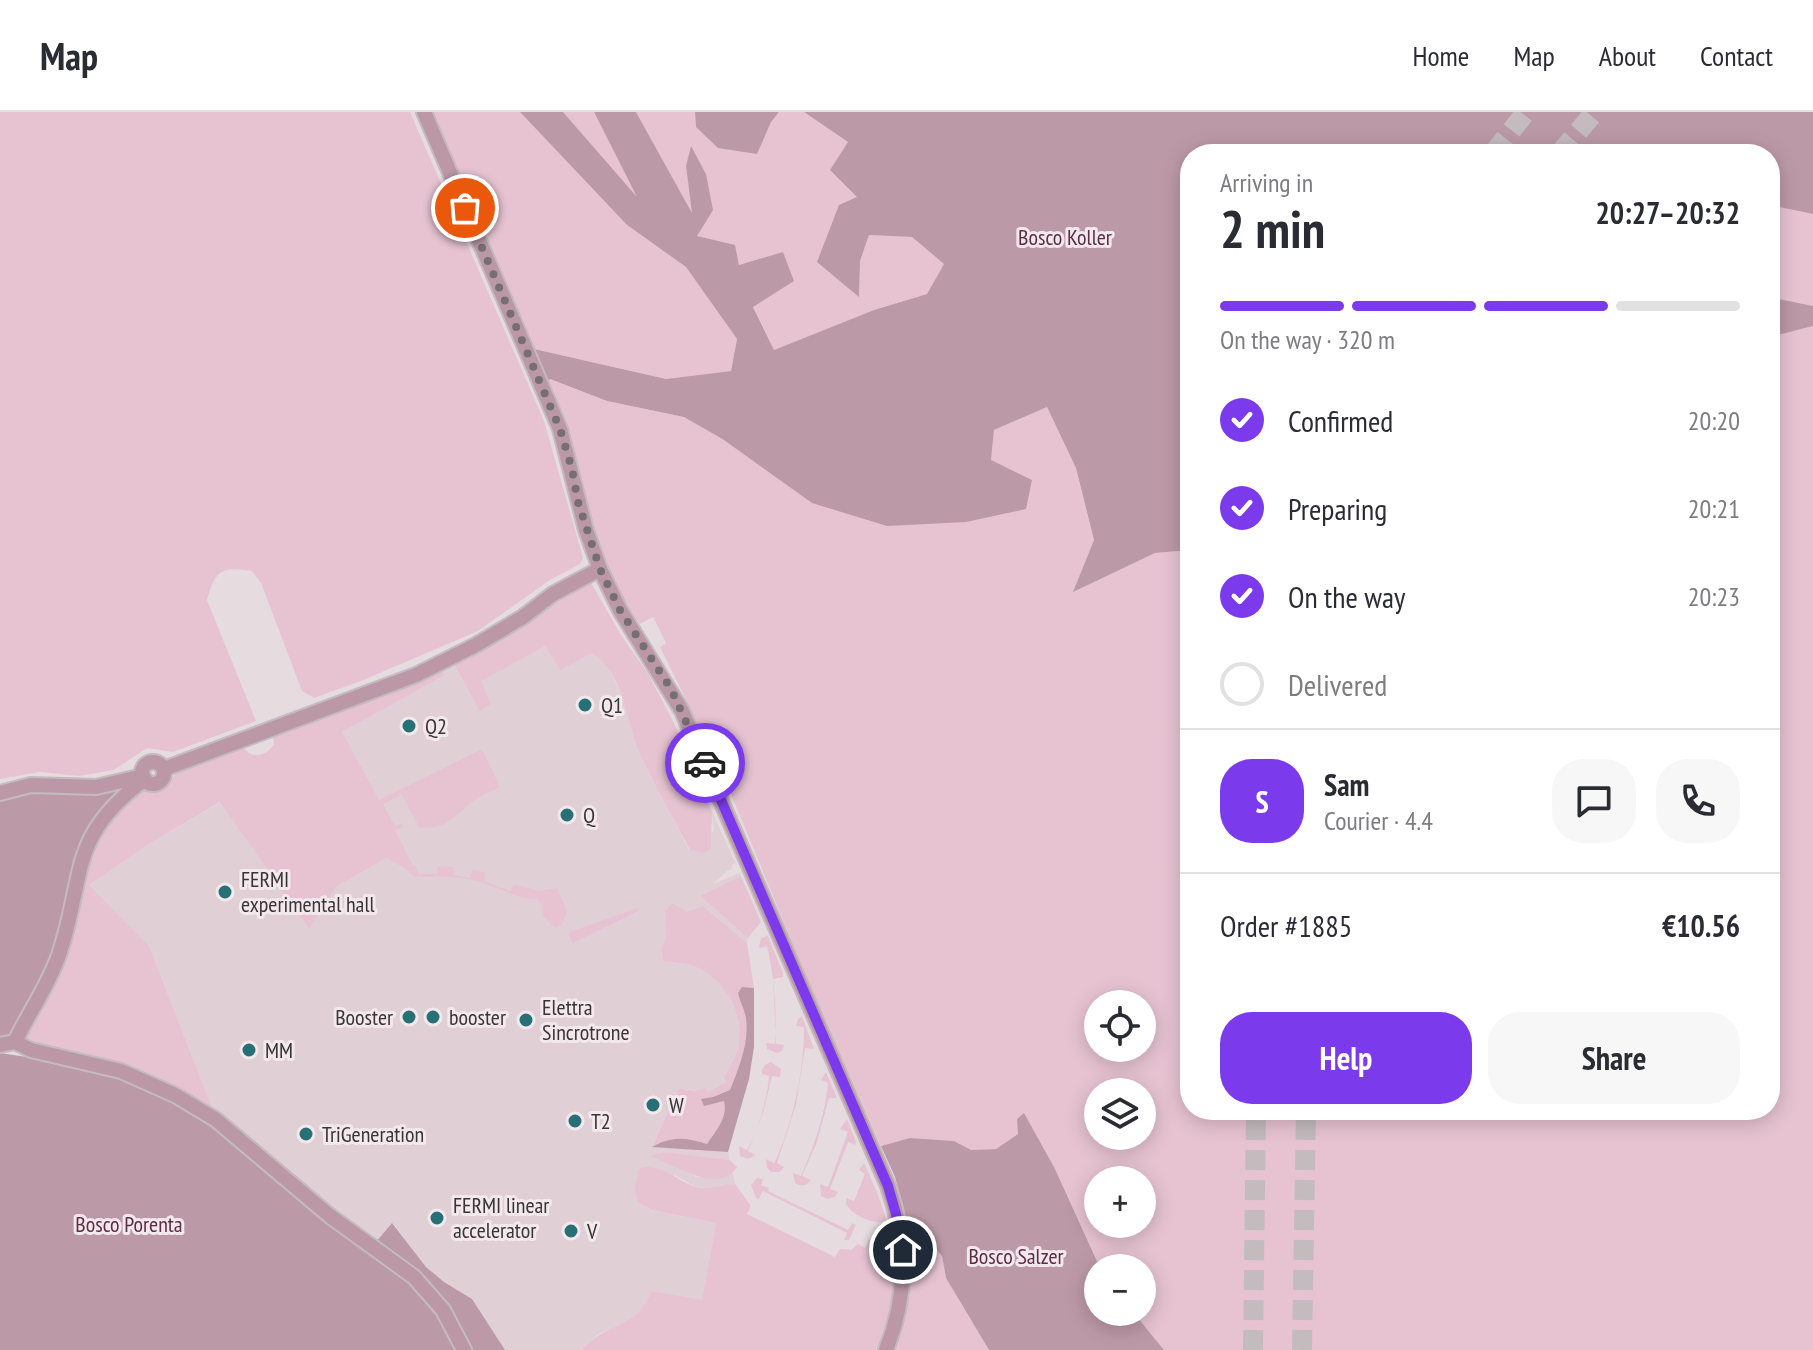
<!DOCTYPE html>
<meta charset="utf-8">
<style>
body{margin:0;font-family:"PT Sans Narrow",sans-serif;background:#f7f7f7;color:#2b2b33;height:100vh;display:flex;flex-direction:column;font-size:30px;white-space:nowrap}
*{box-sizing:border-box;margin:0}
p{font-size:26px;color:#7c7c81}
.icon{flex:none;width:44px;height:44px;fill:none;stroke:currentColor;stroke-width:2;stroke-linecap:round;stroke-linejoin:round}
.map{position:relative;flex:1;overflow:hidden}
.side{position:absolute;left:1180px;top:32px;width:600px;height:976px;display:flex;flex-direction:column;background:#fff;border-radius:32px;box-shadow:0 4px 20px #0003}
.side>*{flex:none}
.controls{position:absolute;left:1084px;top:878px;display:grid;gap:16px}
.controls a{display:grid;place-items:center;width:72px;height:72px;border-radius:50%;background:#fff;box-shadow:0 4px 20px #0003;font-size:40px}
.pin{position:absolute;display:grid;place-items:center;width:68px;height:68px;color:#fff;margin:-34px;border:4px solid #fff;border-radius:50%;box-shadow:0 2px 8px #0007}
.courier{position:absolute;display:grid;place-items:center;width:80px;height:80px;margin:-40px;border:6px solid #7c3aed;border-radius:50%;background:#fff;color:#222;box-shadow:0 2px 10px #0007}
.summary em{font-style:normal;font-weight:700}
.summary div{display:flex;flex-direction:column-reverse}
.summary{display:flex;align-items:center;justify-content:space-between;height:136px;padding:0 40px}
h1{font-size:52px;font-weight:700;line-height:60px}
.bar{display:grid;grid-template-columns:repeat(4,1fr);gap:12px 8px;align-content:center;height:96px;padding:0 40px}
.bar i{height:10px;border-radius:6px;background:#e1e1e2}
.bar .current{background:#7c3aed}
.bar p{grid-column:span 4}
.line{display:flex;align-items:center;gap:20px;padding:0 40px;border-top:2px solid #e1e1e2}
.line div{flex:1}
.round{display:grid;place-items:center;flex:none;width:84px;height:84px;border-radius:32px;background:#f7f7f7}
ol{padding:0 40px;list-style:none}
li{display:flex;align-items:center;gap:24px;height:88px}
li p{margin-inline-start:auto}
li .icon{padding:8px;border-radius:50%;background:#7c3aed;color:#fff;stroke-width:4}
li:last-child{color:#7c7c81}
li i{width:44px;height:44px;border:4px solid #e1e1e2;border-radius:50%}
.primary-button{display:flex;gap:16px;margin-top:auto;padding:16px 40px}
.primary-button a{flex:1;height:92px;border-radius:32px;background:#7c3aed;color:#fff;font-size:32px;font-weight:700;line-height:92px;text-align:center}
.primary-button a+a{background:#f7f7f7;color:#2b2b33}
header{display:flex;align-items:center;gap:48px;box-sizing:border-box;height:112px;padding:0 40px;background:#fff;border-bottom:2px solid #e1e1e2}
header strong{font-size:38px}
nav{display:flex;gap:44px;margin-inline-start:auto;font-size:28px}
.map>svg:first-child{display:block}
</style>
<header>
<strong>Map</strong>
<nav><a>Home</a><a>Map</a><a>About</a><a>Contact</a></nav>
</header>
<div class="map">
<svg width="1813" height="1238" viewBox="0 0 1813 1238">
<rect width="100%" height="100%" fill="#e6dce0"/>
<!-- built -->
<path fill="#e1cfd6" d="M546,533L592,540L605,549L623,585L642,644L689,738L714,719L712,700L736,752L733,751L732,757L727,759L713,772L740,761L741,764L700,784L748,826L747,831L703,794L666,826L661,839V843L669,851L691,852L708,861L723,873L732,886L739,905L740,926L735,951L725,964L726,970L708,980L679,976L652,1034L728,1040L730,1048L666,1040L651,1044L662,1047L696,1065H724L733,1061L735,1072L707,1076L694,1074L675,1063L638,1091L651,1098L716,1111L702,1189L651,1179L641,1201L618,1215L598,1222L580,1238H505L472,1187L444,1170L426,1155L393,1111L376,1130L315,1085L213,998L149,834L89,773L149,732L221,690L309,817L336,775L386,746L405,755L342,620L444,563L442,559L454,552L481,568Z"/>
<!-- green -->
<path fill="#e7c3d2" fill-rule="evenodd" d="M0,0H410L544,309L583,446L580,452L550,468L478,519L361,569L314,586L302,579L261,471L252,459C222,454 215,458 207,488L256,609L173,640L147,636L114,658L79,664L40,660L0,667Z
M431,0H520L627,113L686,155L737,227L731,259L666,267L534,237Z
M563,0H594L639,88Z
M636,0H695L696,15L771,9L779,0H804L848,30L858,85L860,184V149L869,123L912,125L944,152L927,182L874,198L774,238L753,194L783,141L739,153L734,133L697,124L706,62L691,35L686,54L693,103Z
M1770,93L1813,102V194L1770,185Z
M1813,214V1238H1164L1133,1200H1142V1156H1100L1055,1057L1018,1022L996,1037L970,1038L954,1029L910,1026L881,1034L799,847L724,665L660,535L666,531L653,505L640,512L620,483L600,439L586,395L573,335L548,270L549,267L607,289L684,305L724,328L991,348L994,318L1047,295L1076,356L1094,428L1074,479L1155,441L1190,438V998H1770V225ZM1098,892H1142V936H1098ZM1098,980H1142V1024H1098ZM1098,1068H1142V1112H1098Z
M590,469L621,523L647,560L673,609L712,700L711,737L703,741L690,738C674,707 656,676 641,644C626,610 625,562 592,541L560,558L545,534L481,569L491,592L480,599L454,552L518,516Z
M437,558L442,559L445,563L342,620L379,688L482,637L500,675C493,679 483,682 476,687C458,701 444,720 419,715L401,681L400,684L383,692L395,714L403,711V715L395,718L413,754H416L418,762H437L438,754L453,755V763L470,766L472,757L485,761L484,769L510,779L514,772L538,779L557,776L567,799L563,811L556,816L542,804L543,794L537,787C516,787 500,776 480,770C459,764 436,764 415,765L405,756L386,746L336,775L309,817L220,690L149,732L89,773L149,834L213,998L30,934L23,926L97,720L140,676L162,677C182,650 212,644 242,633C249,647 266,646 274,632L272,620Z
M741,764L761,810L748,826L700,784Z
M672,791L687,800L703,794L747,831L754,876L742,875C741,888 745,896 746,908C749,933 739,955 730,978L713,985L724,988C728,1006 716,1018 707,1032C686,1025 671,1024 652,1035L679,976L695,979L705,976L708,980L726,970L724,964C755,927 737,872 694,854C685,850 673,852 663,849L661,838L666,826L665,799Z
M637,796L638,799L573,831L569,823L570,820Z
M768,824L783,861V865L773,867L776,932L784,933L782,939L777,941L767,937L766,931L775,932C777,898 774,864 767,834L759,836L761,826Z
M802,904L814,937L805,936L796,993L777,1051L784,1055L780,1060H771L767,1056L766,1047L774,1051L778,1043C795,1002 804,957 804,915L796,914L798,907Z
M771,950L781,957L780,965L772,964L763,1001L748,1039L756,1043L748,1047L740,1044L739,1034L747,1038C759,1016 767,989 769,964L762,962C761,956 765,952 771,950Z
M826,960L837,986H829L817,1030L802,1064L811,1068C807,1074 801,1075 795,1071L793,1061L801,1064C814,1034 825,1003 828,971L821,968Z
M847,1007L856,1030L855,1033L848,1030L830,1077L838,1080L835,1085L827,1087L821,1084L820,1072L828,1075L848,1020L840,1017Z
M666,1040L730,1048L737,1055C718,1085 672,1050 649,1044Z
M864,1051L877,1080L887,1109C874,1114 852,1103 846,1092V1086L854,1089L865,1062L859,1058Z
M644,1055C669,1055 677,1070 697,1075C710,1078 723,1072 735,1072L751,1094L747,1102L835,1145L840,1137L851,1138L858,1132L865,1136L869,1128L878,1132L882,1125C887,1129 893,1132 895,1139C902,1168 888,1212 876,1238H581C606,1210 636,1219 651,1179L702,1188L716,1111L652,1098L638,1091L635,1078L638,1058Z
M757,1066L763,1067L761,1073L769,1076L768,1079L848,1118L852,1111L856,1113L849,1128H844L847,1121L763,1079L759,1087L756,1086L751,1073Z
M909,1117L920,1119L942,1144L946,1166L989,1238H894C907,1198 913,1159 909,1117Z"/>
<!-- forest -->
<path fill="#bc99a7" d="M520,0H563L637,85L594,0H636L692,101L686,54L691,34L706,62L713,98L697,124L735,133L739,153L783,140L794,169L753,195L774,238L874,198L927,182L944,152L912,125L869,123L860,149L859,185L817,150L839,93L857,85L830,58L848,30L804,0H1813V102L1770,93V42H1190V438L1155,441L1073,480L1094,428L1076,356L1047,295L994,318L991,348L1032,368L1026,397L966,410L887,414L812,391L724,328L684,305L607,289L550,267L548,270L534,237L666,267L731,259L737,227L686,155L627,113Z
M695,0H779L771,10L757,42L718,36L696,15Z
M1770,185L1813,194V214L1770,225Z
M131,673L103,699L54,848L14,920L0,929V686C27,676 53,682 81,682C98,681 114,677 131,673Z
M742,875L754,876V935L749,967L728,1040L652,1035C671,1024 686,1025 707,1032C716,1018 728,1006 724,989L704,994L701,987L713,985L730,978C739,955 749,932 746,907C745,898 740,890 738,881Z
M0,941L94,955L150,979L199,1005L413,1172L443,1208L457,1238H0Z
M1024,1001L1055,1057L1100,1156L1098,1200H1133L1164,1238H989L946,1166L942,1144L920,1119L909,1117L895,1065L881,1034L910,1026L954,1029L971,1038L996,1037L1018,1022L1017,1007Z
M392,1111L426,1155L444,1170L472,1187L505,1238H471L444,1187L403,1150L376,1130Z"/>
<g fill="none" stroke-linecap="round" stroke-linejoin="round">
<!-- highway-tunnel -->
<path stroke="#c3bbbe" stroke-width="20" stroke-dasharray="20 10" stroke-linecap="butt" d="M1493,42L1526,0
M1559,42L1595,0
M1253,1238L1256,998
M1302,1238L1306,998"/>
<!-- minor casing -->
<g stroke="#c3bbbe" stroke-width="18">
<path id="minor" d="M424,0L560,317L586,418L600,457L620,498L682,599L888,1074C907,1128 908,1184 886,1238
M142 661a11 11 0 1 1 22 0a11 11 0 1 1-22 0Z
M164,657L416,563L476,533L523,505L553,482L600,457
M0,681L31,673L96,675L143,664
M15,930C29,900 48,875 59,843C86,763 67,725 145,667
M0,933L15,930L31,938L121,959L175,983L215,1007L330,1104L414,1165L443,1198L464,1238"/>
</g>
<!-- minor -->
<use href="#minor" stroke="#bc98a7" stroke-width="14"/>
</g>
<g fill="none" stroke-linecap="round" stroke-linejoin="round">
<!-- done -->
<path stroke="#766f72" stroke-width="8" stroke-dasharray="0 14.4" d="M465,96L560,317L572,357L578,390L600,457L620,498L671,577L705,651"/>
<!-- route -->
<path stroke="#7c3aed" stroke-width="10" d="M705,651L888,1074L896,1102L903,1138"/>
</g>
<!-- markers -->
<g fill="#277176" stroke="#f3e9ed" stroke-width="3">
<circle cx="585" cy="593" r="8"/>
<circle cx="409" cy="614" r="8"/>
<circle cx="567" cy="703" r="8"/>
<circle cx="225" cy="780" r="8"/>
<circle cx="409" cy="905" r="8"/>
<circle cx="433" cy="905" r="8"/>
<circle cx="526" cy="908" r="8"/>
<circle cx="249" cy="938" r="8"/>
<circle cx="653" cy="993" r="8"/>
<circle cx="575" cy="1009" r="8"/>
<circle cx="306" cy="1022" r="8"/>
<circle cx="437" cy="1106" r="8"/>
<circle cx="571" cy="1119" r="8"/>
</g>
<g text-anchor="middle" stroke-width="6" stroke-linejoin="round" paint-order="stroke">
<!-- park labels -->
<g font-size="22" fill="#5d2d44" stroke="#f3e9ed">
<text x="1065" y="133">Bosco Koller</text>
<text x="129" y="1120">Bosco Porenta</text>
<text x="1016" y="1152">Bosco Salzer</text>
</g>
<!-- poi labels -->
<g font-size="22" fill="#393536" stroke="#f3e9ed" text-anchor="start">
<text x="601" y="601">Q1</text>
<text x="425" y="622">Q2</text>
<text x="583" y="711">Q</text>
<text x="241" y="775">FERMI<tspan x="241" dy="25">experimental hall</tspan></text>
<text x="542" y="903">Elettra<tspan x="542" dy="25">Sincrotrone</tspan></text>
<text x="393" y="913" text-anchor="end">Booster</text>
<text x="449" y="913">booster</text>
<text x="265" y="946">MM</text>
<text x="669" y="1001">W</text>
<text x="591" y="1017">T2</text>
<text x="322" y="1030">TriGeneration</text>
<text x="453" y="1101">FERMI linear<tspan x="453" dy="25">accelerator</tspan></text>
<text x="587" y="1127">V</text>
</g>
</g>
</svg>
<div class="controls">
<a><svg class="icon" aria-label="locate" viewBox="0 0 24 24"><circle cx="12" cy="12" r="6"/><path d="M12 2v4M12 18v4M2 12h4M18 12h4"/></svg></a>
<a><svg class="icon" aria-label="layers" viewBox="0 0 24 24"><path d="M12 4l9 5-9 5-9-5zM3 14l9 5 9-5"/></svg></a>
<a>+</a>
<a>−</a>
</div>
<div class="pin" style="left:465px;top:96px;background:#ea580c"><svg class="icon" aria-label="bag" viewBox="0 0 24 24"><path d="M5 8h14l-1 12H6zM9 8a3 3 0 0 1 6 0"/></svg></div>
<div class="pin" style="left:903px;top:1138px;background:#1f2937"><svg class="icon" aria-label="home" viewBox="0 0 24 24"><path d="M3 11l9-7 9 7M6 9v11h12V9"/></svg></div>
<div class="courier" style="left:705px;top:651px"><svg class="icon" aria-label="car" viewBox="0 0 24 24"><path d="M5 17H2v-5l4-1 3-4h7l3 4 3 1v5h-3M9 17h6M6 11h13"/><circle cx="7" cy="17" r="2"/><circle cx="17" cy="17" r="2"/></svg></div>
<section class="side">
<div class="summary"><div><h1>2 min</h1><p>Arriving in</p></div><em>20:27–20:32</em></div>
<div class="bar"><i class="current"></i><i class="current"></i><i class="current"></i><i></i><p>On the way · 320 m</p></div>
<ol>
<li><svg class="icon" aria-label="check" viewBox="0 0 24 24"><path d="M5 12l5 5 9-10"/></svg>Confirmed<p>20:20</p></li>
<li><svg class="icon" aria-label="check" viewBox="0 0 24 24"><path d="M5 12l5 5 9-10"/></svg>Preparing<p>20:21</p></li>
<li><svg class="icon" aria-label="check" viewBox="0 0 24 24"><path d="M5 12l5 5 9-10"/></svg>On the way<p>20:23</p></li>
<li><i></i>Delivered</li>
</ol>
<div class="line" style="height:144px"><b class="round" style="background:#7c3aed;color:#fff">S</b><div><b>Sam</b><p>Courier · 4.4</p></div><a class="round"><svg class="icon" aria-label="chat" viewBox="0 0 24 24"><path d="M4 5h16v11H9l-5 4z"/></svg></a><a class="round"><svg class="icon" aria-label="phone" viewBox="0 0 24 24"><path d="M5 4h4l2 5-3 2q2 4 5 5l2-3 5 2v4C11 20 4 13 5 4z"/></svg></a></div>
<div class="line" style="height:104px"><div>Order #1885</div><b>€10.56</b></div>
<div class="primary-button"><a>Help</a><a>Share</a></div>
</section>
</div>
